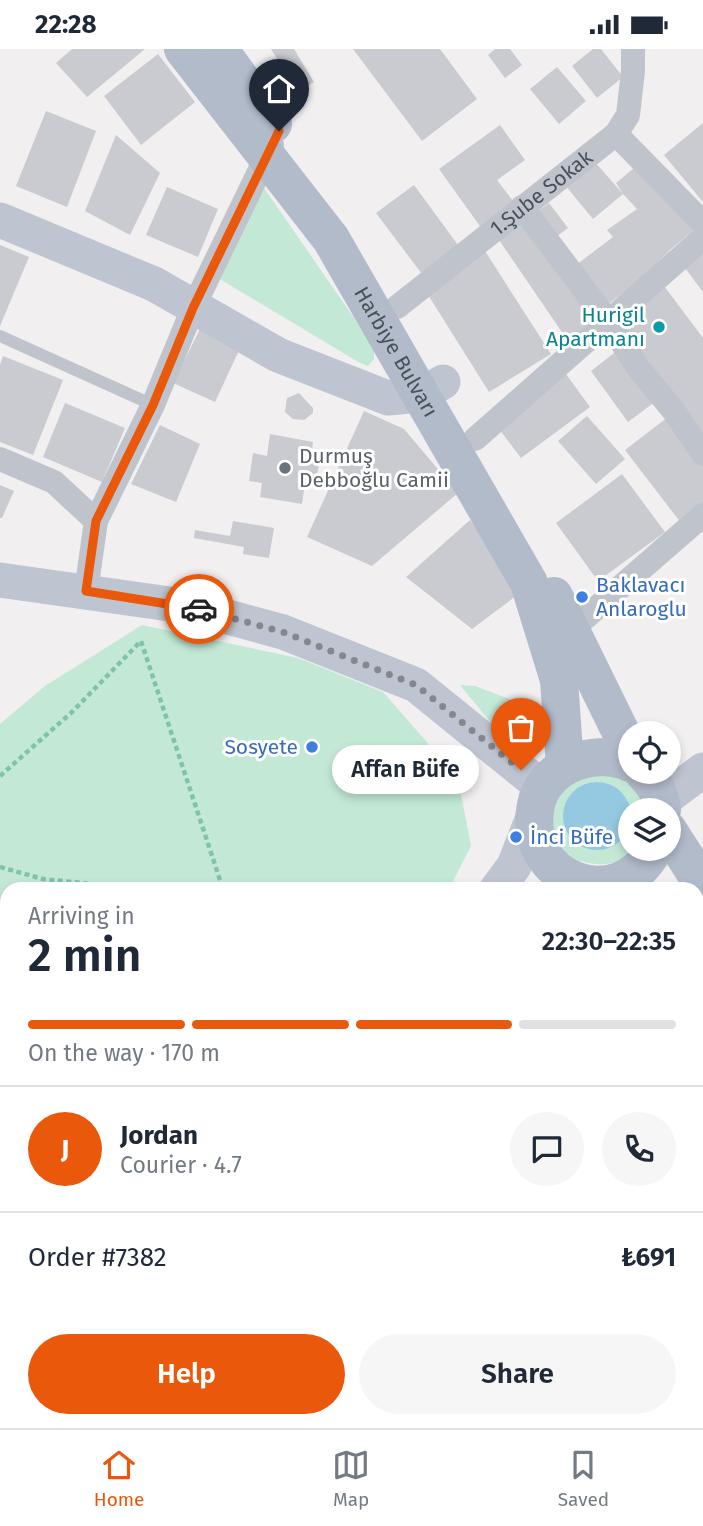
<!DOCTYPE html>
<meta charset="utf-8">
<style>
body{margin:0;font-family:"Fira Sans",sans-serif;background:#f6f6f7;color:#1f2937;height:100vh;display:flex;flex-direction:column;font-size:26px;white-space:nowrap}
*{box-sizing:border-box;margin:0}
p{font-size:23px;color:#747a83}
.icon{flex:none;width:38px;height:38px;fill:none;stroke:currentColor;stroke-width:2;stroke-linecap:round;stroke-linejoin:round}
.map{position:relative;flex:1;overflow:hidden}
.details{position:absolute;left:0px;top:833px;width:704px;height:546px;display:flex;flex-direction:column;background:#fff;border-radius:21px 21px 0 0;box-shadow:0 4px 10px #0003}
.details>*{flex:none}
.tools{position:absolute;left:618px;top:672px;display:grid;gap:14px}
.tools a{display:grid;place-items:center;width:63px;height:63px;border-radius:50%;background:#fff;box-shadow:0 4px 10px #0003;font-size:35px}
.pin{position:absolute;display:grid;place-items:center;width:60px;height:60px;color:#fff;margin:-72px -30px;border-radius:50% 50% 50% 0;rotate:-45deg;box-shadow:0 0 7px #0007}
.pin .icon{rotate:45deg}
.courier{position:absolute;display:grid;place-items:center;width:70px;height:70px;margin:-35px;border:5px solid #ea580c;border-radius:50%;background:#fff;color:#222;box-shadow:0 2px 9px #0007}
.bubble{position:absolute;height:49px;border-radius:24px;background:#fff;box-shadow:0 4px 10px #0003;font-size:23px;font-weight:600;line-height:49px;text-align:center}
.headline em{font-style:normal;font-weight:600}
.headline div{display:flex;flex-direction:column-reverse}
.headline{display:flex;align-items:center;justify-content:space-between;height:119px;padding:0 28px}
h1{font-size:46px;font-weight:600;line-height:52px}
.bar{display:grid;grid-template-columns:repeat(4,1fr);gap:10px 7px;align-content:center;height:84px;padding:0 28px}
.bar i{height:9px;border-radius:5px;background:#e0e1e3}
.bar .current{background:#ea580c}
.bar p{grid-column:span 4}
.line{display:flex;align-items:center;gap:18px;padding:0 28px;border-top:2px solid #e0e1e3}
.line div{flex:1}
.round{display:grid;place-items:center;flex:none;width:74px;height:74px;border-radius:37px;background:#f6f6f7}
.action{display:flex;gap:14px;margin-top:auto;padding:14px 28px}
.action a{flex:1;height:80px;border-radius:42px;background:#ea580c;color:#fff;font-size:28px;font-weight:600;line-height:80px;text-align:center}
.action a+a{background:#f6f6f7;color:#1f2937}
.status{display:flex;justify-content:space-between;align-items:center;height:49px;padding:0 35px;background:#fff;direction:ltr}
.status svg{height:19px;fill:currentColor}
.tabs{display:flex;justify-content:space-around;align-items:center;height:98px;border-top:2px solid #e0e1e3;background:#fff;font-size:19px;color:#747a83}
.tabs a{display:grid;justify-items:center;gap:4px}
.tabs .current{color:#ea580c}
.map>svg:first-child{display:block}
</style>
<div class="status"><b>22:28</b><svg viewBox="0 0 49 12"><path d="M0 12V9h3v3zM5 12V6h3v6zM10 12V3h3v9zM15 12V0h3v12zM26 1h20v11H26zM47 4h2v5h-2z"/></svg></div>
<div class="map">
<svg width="703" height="1379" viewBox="0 0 703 1379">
<rect width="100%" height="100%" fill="#f1efef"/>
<!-- commercial -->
<path fill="#faf7ea" d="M7,1372H162L165,1379H0Z"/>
<!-- education -->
<path fill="#e2e0e0" d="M703,1324V1379H653L659,1372H696L697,1331Z
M482,1372H613L606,1379H484Z"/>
<!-- green -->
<path fill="#c3e9d6" d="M262,136L374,298V310L368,317L360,314L218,229Z
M142,576L298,609L383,643L426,692L461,745L471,797L449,840H7V865L0,863V675L45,637Z
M460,636L475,637L531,658L515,683L501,686Z
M588,719L632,733L645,761H630C630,773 633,789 630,800C623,825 563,817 556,792C551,779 553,762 551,748Z"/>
<!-- water -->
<path fill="#95c8e1" d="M563 767a34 34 0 1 1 68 0a34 34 0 1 1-68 0Z
M0,911L7,913V1130L0,1125Z
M211,1372H425L427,1379H213Z"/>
<!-- building -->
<path fill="#c9cbd1" d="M72,0H145L87,48L56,14Z
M271,0H294L314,33L297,43Z
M353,0H440L477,50L422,92Z
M495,0H510L522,16L505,29L488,6Z
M593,0H601L623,28L597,49L572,17Z
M158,5L195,53L141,96L104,47Z
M557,18L586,52L559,75L530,40Z
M46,62L96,82L67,158L16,137Z
M703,74V153L664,106Z
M500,76L525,111L497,131L516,156L482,180L439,120Z
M116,86L160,124L130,186L85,162Z
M594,112L623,145L593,170L565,136Z
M640,114L694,181L670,201L643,228L606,257L576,216L613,188L607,181L637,160L623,145L616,134Z
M414,136L458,196L422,225L376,164Z
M167,138L218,160L198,208L146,186Z
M549,154L568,179L553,190L534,165Z
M523,169L595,274L568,292L497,188Z
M0,196L29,208L0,277Z
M703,199V243L682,215Z
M485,202L551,305L489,343L425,241Z
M664,237L703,289V388L619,272Z
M203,274L242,295L215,353L173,334Z
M618,301L656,352L628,373L591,322Z
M3,307L63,331L33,406L0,393V316Z
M566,325L590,358L521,409L496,376Z
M299,344L313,359V364L304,371L293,370L285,363L287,349Z
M65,354L125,379L102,433L43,408Z
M364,362L404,380L458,444L372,517L307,488Z
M587,367L625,410L596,435L558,392Z
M668,368L703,414V457L681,474L625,401Z
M160,376L200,395L176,453L131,435Z
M270,385L313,393L312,402L321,404L315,436L305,434L302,455L260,448L262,434L249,432L253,404L267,407Z
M622,425L665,483L598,532L556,474Z
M0,436L14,442L2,469H0Z
M470,471L513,526L516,547L472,580L406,528Z
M233,472L274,479L269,509L243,505L244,498L194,489L195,481L230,487Z
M7,1311V1372H43L46,1379H0V1314Z"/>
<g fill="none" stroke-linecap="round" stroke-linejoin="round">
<!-- path -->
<path stroke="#7fc3a9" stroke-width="4.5" stroke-dasharray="5 3.5" stroke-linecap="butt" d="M0,727L72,663L141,592L223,840
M0,818L43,830L100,836H168L174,840
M0,1173L7,1187"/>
<!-- lane -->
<path stroke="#bfc4cc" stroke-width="12" d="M0,287L153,356"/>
<!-- street -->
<g stroke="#bfc4cc" stroke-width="24">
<path d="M616,85L703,174"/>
<path d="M522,158L608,272L639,320L673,361L703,405"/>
<path id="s1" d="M397,258L616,85L628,66L633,22V0"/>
<path d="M475,390L703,189"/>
<path d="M0,410L54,433L96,472"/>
<path d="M86,542L96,472L153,356L193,259L272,96"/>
<path d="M570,582L703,466"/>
<path d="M0,886L7,888"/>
<path d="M696,1309L703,1301"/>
<path d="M175,1372L178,1379"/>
<path d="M470,1372L473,1379"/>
<path d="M627,1379L634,1372"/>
</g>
<!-- secondary -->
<path stroke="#bfc5d0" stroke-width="35" d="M0,171L154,235L278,306L388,349L421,346L443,333
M0,531L191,558L283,583L416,636L542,738
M662,752L703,721
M497,840L514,817L534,766
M0,1240L7,1237
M0,1300L7,1294"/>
<!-- primary -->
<g stroke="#b2bbca" stroke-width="38">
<path id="s2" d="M183,0L331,190L529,534L559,631L565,717"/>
<path d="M219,0L273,75"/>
<path d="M554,547L630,702"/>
<path d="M630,714C611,705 587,707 568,716C552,724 539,739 536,756C520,831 618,868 654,800"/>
<path d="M643,723C654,734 661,745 662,761"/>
<path d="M668,781L703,836"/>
<path d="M696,942L703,951"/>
</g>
</g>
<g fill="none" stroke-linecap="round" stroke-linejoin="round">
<!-- done -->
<path stroke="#84888e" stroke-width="7" stroke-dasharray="0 12.6" d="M199,560L283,583L416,636L521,721"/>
<!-- route -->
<path stroke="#ea580c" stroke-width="9" d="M199,560L86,542L96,472L153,356L193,259L279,82"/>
</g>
<!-- markers -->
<circle fill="#0f9aa8" stroke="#fff" stroke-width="2.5" cx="659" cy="278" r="7"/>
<circle fill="#6b7280" stroke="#fff" stroke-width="2.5" cx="285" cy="419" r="7"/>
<g fill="#3f7fe0" stroke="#fff" stroke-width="2.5">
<circle cx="582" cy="548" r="7"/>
<circle cx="312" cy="698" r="7"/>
<circle cx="516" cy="788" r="7"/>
</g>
<g text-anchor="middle" stroke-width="6" stroke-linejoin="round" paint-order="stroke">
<!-- street labels -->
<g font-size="21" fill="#49505a" stroke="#fff">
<text dy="7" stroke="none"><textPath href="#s1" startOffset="184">1.Şube Sokak</textPath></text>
<text dy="7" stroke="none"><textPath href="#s2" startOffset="371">Harbiye Bulvarı</textPath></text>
</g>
<!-- culture labels -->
<g font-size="21" fill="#0d838f" stroke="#fff" text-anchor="end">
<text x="645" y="273">Hurigil<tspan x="645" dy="24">Apartmanı</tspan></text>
</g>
<!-- worship labels -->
<g font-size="21" fill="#5b616d" stroke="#fff" text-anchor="start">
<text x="299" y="414">Durmuş<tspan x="299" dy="24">Debboğlu Camii</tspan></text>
</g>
<!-- shop labels -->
<g font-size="21" fill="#366cbe" stroke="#fff" text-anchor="start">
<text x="596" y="543">Baklavacı<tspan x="596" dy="24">Anlaroglu</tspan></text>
<text x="298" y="705" text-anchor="end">Sosyete</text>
<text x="530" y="795">İnci Büfe</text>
</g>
</g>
</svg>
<div class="tools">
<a><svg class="icon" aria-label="locate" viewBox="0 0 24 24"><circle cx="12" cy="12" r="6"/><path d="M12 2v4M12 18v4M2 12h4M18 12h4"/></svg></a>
<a><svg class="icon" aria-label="layers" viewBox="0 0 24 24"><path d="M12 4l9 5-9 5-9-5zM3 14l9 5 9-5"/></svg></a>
</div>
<div class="pin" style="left:521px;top:721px;background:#ea580c"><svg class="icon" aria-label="bag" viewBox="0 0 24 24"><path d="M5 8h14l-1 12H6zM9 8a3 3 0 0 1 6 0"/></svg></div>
<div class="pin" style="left:279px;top:82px;background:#1f2937"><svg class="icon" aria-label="home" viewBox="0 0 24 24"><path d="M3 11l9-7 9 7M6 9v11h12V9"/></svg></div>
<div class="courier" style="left:199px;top:560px"><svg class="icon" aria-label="car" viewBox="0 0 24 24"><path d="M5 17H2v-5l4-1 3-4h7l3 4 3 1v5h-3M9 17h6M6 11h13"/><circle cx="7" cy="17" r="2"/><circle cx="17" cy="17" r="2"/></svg></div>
<div class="bubble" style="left:332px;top:696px;width:147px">Affan Büfe</div>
<section class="details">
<div class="headline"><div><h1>2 min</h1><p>Arriving in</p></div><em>22:30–22:35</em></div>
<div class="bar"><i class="current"></i><i class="current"></i><i class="current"></i><i></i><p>On the way · 170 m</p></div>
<div class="line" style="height:126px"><b class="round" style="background:#ea580c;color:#fff">J</b><div><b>Jordan</b><p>Courier · 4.7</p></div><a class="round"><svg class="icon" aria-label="chat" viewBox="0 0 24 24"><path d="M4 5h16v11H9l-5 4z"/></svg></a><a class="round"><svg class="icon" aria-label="phone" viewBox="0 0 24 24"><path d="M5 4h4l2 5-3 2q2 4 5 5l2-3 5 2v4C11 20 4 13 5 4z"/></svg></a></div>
<div class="line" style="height:91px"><div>Order #7382</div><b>₺691</b></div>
<div class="action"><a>Help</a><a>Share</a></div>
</section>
</div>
<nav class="tabs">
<a class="current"><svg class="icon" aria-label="home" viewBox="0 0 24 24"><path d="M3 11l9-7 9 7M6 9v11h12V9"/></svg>Home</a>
<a><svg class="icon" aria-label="map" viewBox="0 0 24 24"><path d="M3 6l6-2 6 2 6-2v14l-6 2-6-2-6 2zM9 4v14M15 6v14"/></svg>Map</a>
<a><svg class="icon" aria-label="saved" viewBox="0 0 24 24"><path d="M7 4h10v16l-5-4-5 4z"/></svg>Saved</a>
</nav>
